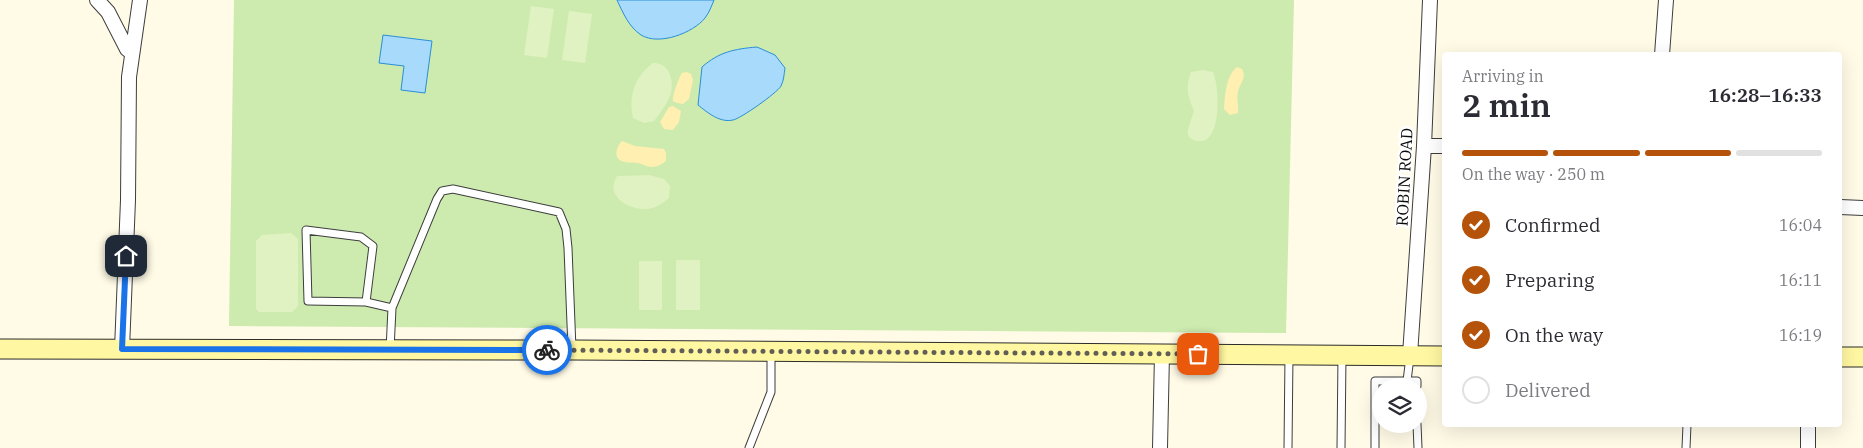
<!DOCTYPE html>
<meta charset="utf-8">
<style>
body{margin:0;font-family:"IBM Plex Serif",serif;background:#f2f2f3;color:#2b2b33;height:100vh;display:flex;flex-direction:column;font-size:19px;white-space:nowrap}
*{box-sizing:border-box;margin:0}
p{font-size:16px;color:#7c7c81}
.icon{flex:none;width:28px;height:28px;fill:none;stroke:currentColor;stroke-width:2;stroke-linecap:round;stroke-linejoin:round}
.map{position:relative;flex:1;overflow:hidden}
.drawer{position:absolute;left:1442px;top:52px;width:400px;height:375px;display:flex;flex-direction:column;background:#fff;border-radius:5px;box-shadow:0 5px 20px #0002}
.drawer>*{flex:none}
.controls{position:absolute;left:1372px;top:378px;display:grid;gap:10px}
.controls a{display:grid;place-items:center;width:55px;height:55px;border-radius:50%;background:#fff;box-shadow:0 5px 20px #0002;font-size:25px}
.pin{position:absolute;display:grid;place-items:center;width:42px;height:42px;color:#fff;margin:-21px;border-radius:10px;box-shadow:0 2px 8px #0006}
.courier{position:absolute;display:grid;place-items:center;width:50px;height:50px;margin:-25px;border:4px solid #1a73e8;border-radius:50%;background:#fff;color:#222;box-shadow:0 1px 6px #0007}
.summary em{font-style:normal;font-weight:600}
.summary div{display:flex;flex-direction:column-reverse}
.summary{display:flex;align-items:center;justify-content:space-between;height:85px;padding:0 20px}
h1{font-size:32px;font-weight:600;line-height:38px}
.bar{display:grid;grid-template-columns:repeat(4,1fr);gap:8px 5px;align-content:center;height:60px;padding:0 20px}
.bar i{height:6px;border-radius:4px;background:#e1e1e2}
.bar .current{background:#b45309}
.bar p{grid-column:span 4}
ol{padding:0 20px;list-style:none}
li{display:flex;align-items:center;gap:15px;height:55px}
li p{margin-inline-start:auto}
li .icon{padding:5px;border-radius:50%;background:#b45309;color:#fff;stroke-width:4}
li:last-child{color:#7c7c81}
li i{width:28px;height:28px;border:2px solid #e1e1e2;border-radius:50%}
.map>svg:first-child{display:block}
</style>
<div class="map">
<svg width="1863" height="448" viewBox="0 0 1863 448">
<rect width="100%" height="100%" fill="#fffbe7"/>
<!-- green -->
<path fill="#cdebaf" d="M234,0H1294L1286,333L229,326Z"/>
<!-- sand -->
<path fill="#ffefb0" d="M1237,67L1242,69C1247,79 1240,82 1238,92C1236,99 1239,105 1238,113L1230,115L1224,109C1225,96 1226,75 1237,67Z
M687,72L691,74L693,80L689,99L683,104L677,103L673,101C672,96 679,77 682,73Z
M673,106L681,111L679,122L673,130L664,129L660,122L669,107Z
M622,141L635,146L664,149L666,153V161C662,164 657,167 652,167C646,167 642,163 637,163C633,162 629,163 625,162C613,160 615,148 622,141Z"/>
<!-- pitch -->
<path fill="#e0f2c1" d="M531,6L554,9L547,58L524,55Z
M569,11L592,14L585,63L562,60Z
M653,63C669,63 674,79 671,93C668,103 660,113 654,121L644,123L633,118C628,96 635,76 653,63Z
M1203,70L1213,72C1219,85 1221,129 1207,139C1201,144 1185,140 1188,130C1189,124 1192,118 1194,111C1188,97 1185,87 1191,72Z
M649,175L664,179L670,186L669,198C663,203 656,208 648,209C636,210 618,204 614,191C612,186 615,180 617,176Z
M291,233L298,239V306L292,312H259L256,309V241L262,235Z
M676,260H700V310H676Z
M639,261H662V310H639Z"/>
<!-- water -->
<path fill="#a8dafb" stroke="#2a8ed7" d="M617,0H714C712,5 709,13 705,18C693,33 659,46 641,35C629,27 623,13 617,0Z
M383,35L432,41L425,93L401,90L404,66L379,63Z
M757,47L775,55L785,68C784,74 784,80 781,86C777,93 740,119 733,120C720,123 708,113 698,105L702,67C719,52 734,49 757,47Z"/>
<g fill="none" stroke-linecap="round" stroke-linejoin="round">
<!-- service casing -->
<g stroke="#3d3d3d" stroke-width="9">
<path id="service" d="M366,302L373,246L361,237L306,230L308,301L366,302L392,308
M390,350L392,308L437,199L442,191L453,189L559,212L566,229L568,248L572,349
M1407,381L1410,357
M1417,424L1418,448
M749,448L771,392V353
M1288,448L1289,355
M1341,448L1342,355
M1375,448V381H1417V386
M1686,448L1687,425"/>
</g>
<!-- minor casing -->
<g stroke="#3d3d3d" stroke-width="16">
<path id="minor" d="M97,0L108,12L127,49L132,53
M1662,55L1666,0
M1424,146H1445
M1840,207L1863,208
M122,349L128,200L129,77L140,0
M1410,355L1424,146L1430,0
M1160,448L1162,354
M1808,448V425"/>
</g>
<!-- secondary casing -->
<g stroke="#2c2c2c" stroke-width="21">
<path id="secondary" d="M0,349L572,350L1445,356
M1840,357H1863"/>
</g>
<!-- service -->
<use href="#service" stroke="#fff" stroke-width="7"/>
<!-- minor -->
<use href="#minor" stroke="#fff" stroke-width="14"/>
<!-- secondary -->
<use href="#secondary" stroke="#fff7a2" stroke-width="19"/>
</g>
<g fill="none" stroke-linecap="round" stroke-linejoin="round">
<!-- done -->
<path stroke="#605e57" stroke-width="5" stroke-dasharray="0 9" d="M547,350L1198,354"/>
<!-- route -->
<path stroke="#1a73e8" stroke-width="6" d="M126,256L122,349L547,350"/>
</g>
<g text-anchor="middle" stroke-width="5" stroke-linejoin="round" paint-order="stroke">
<!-- street labels -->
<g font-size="16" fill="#0a0a0a" stroke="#fff">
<text transform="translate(1404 177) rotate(-87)" y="6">ROBIN ROAD</text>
</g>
</g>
</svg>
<div class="controls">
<a><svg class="icon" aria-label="layers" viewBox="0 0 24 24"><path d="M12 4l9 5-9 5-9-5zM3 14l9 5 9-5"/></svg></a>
</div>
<div class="pin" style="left:1198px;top:354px;background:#ea580c"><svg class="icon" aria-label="bag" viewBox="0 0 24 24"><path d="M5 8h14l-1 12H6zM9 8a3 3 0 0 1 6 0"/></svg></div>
<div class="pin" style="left:126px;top:256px;background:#1f2937"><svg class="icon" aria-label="home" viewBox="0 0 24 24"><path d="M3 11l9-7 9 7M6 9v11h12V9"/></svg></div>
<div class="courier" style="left:547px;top:350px"><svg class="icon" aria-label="bike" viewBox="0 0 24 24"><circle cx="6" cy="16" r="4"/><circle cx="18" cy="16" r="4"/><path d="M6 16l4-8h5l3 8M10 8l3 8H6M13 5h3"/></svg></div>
<section class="drawer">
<div class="summary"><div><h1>2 min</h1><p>Arriving in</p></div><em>16:28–16:33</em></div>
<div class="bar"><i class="current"></i><i class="current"></i><i class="current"></i><i></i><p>On the way · 250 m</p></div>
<ol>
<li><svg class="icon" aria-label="check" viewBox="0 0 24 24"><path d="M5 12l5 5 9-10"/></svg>Confirmed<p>16:04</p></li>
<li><svg class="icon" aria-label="check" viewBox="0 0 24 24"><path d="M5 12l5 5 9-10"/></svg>Preparing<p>16:11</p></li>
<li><svg class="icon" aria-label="check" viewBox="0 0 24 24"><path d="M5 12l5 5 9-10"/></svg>On the way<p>16:19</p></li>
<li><i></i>Delivered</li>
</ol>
</section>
</div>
